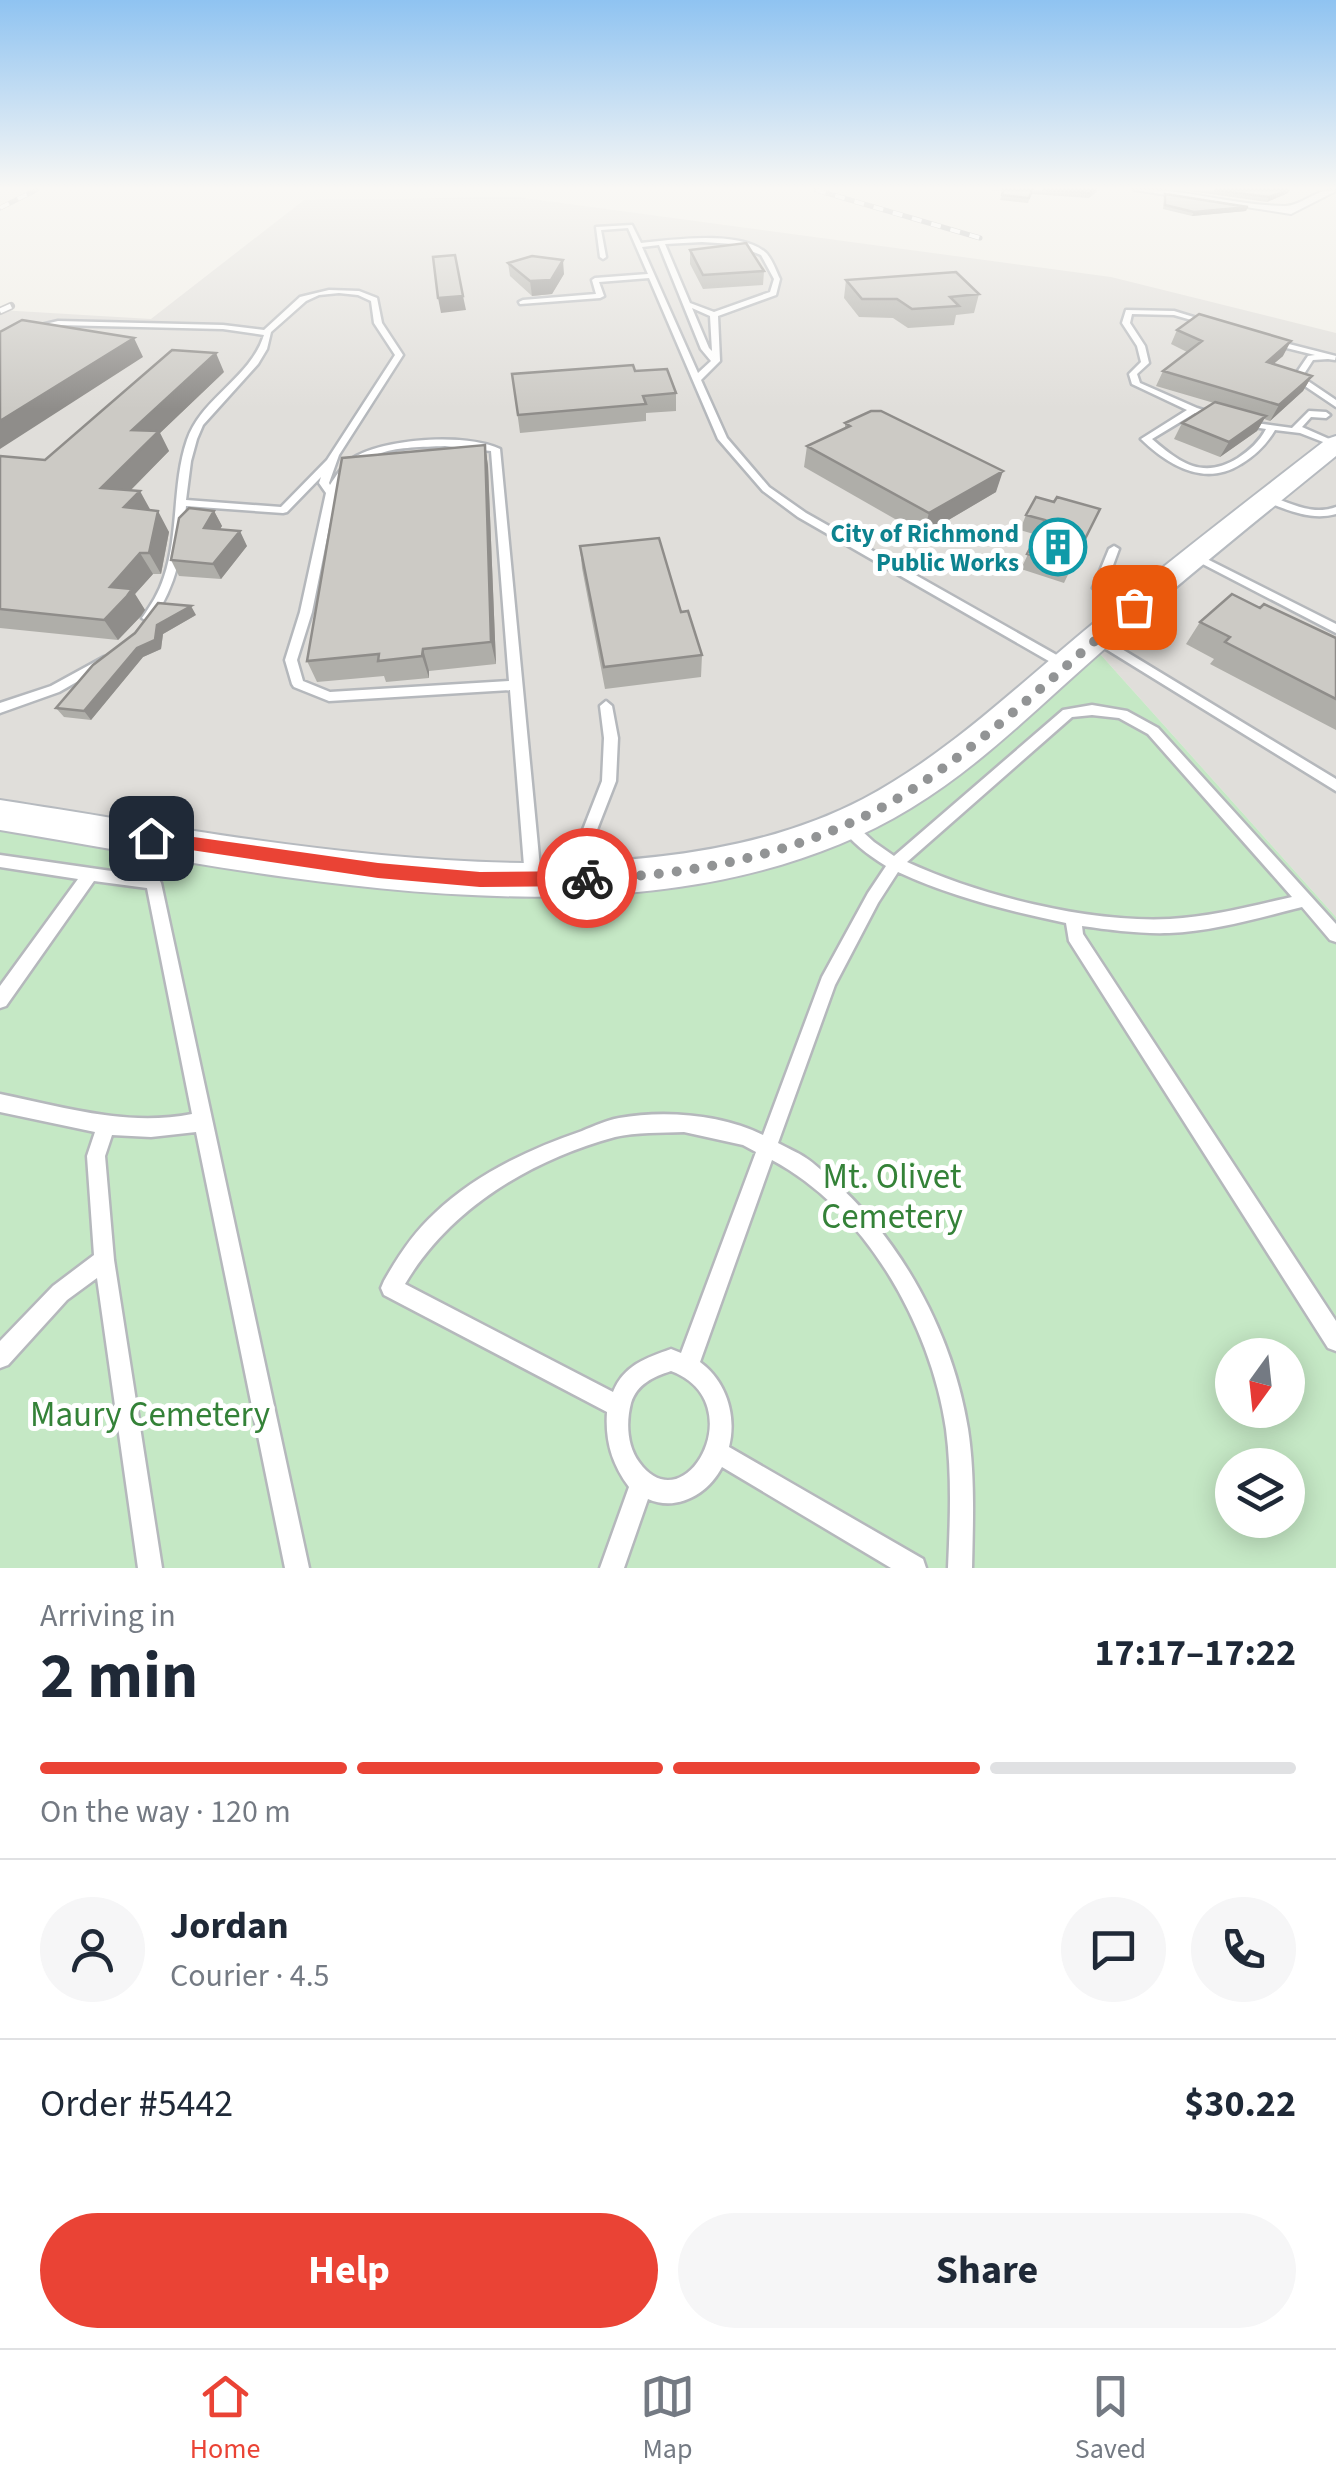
<!DOCTYPE html>
<meta charset="utf-8">
<style>
body{margin:0;font-family:"Source Sans 3",sans-serif;background:#f6f6f7;color:#1f2937;height:100vh;display:flex;flex-direction:column;font-size:38px;white-space:nowrap}
*{box-sizing:border-box;margin:0}
p{font-size:32px;color:#747a83}
.icon{flex:none;width:55px;height:55px;fill:none;stroke:currentColor;stroke-width:2;stroke-linecap:round;stroke-linejoin:round}
.map{position:relative;height:1568px;overflow:hidden}
.drawer{display:flex;flex-direction:column;background:#fff;flex:1}
.drawer>*{flex:none}
.needle{width:65px;rotate:195deg}
.controls{position:absolute;left:1215px;top:1338px;display:grid;gap:20px}
.controls a{display:grid;place-items:center;width:90px;height:90px;border-radius:50%;background:#fff;box-shadow:0 5px 25px #0003;font-size:50px}
.pin{position:absolute;display:grid;place-items:center;width:85px;height:85px;color:#fff;margin:-42px;border-radius:20px;box-shadow:0 5px 15px #0006}
.courier{position:absolute;display:grid;place-items:center;width:100px;height:100px;margin:-50px;border:8px solid #ea4335;border-radius:50%;background:#fff;color:#222;box-shadow:0 2px 12px #0007}
.head em{font-style:normal;font-weight:700}
.head div{display:flex;flex-direction:column-reverse}
.head{display:flex;align-items:center;justify-content:space-between;height:170px;padding:0 40px}
h1{font-size:65px;font-weight:700;line-height:75px}
.bar{display:grid;grid-template-columns:repeat(4,1fr);gap:15px 10px;align-content:center;height:120px;padding:0 40px}
.bar i{height:12px;border-radius:8px;background:#e0e1e3}
.bar .selected{background:#ea4335}
.bar p{grid-column:span 4}
.line{display:flex;align-items:center;gap:25px;padding:0 40px;border-top:2px solid #e0e1e3}
.line div{flex:1}
.round{display:grid;place-items:center;flex:none;width:105px;height:105px;border-radius:52px;background:#f6f6f7}
.action{display:flex;gap:20px;margin-top:auto;padding:20px 40px}
.action a{flex:1;height:115px;border-radius:60px;background:#ea4335;color:#fff;font-size:40px;font-weight:700;line-height:115px;text-align:center}
.action a+a{background:#f6f6f7;color:#1f2937}
.menu{display:flex;justify-content:space-around;align-items:center;height:140px;border-top:2px solid #e0e1e3;background:#fff;font-size:28px;color:#747a83}
.menu a{display:grid;justify-items:center;gap:5px}
.menu .selected{color:#ea4335}
.map>svg:first-child{display:block}
</style>
<div class="map">
<svg width="1336" height="1568" viewBox="0 0 1336 1568">
<rect width="100%" height="100%" fill="#f1efe8"/>
<!-- industrial -->
<path fill="#e0deda" d="M517,197L1111,277L1336,333V917L1092,645L831,827L597,873L0,823V310L151,319L304,200Z"/>
<!-- green -->
<path fill="#c5e8c5" fill-rule="evenodd" d="M1092,645L1336,917V1568H0V823L597,873L831,827ZM1232,1355H1288V1410H1232ZM1232,1465H1288V1520H1232Z"/>
<g fill="none" stroke-linecap="round" stroke-linejoin="round">
<!-- lane casing -->
<g stroke="#b5b8bc" stroke-width="5">
<path id="lane" d="M632,225L641,243C673,240 738,230 765,252C772,258 776,271 780,279L776,295L718,316L720,361L701,380L727,438L769,487L806,513L1069,662L1071,665L1069,668H1061L798,517L763,491L718,439L649,278L599,282L604,296L600,298L520,304L519,302L523,300L596,294L592,280L595,278L648,274L628,228L601,230L606,257L603,259L600,257L596,227ZM702,242L734,244L761,255L774,279L770,292L714,312L690,303L665,244ZM659,245L701,349L711,361L698,373L642,247ZM692,308L710,316L712,351L709,348Z
M329,290L359,291L377,298L382,323L403,355L339,455L329,483L330,485C336,476 342,466 350,460C381,438 467,433 500,449L541,878L538,883L533,884L528,883L525,878L510,690L329,701L294,687L292,684L285,660L300,612L326,493L319,483L321,477L287,512L283,513L186,506C182,551 178,583 152,621L148,622L142,618C151,605 159,593 164,577C179,533 172,484 187,440C202,397 250,379 264,335L223,329L58,325L34,332L0,349V344L28,328L58,321L223,325L264,330L300,297ZM339,293L358,295L371,301L374,323L395,355L327,460L281,507L186,500L191,461L197,439L203,425L258,364L267,349L271,332L306,301L319,295ZM445,446L491,451L509,681L330,692L303,681L297,660L312,612L336,493C361,446 397,448 445,446Z
M1126,310L1174,311L1213,323L1209,325L1174,315L1132,314L1130,323L1145,346L1149,363L1137,374L1140,383L1197,408L1222,416L1218,419L1195,413L1152,439C1180,463 1203,480 1238,458C1250,450 1259,442 1266,429L1241,425V421L1292,428L1309,411L1326,412L1330,415L1326,418L1311,417L1302,427L1336,442V447L1300,433L1275,430C1266,445 1256,455 1241,464C1205,487 1169,466 1141,439L1187,410L1132,384L1129,374L1141,362L1137,346L1122,323Z
M1273,340L1336,356L1335,360L1328,359L1313,360L1302,377L1336,400V407L1293,378L1308,356L1315,355L1270,344L1269,342Z
M1268,496C1291,503 1312,516 1336,507V514C1311,521 1288,510 1264,501L1263,499Z
M1114,546L1119,549L1105,587L1139,604V610H1131L1093,588L1109,549Z
M1197,554L1336,624V633L1193,559L1192,557Z
M1097,634L1336,779V791L1093,641L1091,638Z
M104,657L108,658L110,661L108,664L59,692L0,713V703L51,686Z
M606,701L612,706L618,738L616,781L591,845L584,878L581,883L576,884L571,883L568,878L577,845L602,781L604,738L600,706Z
M1092,705L1127,711L1158,728L1336,924V942L1330,940L1302,907C1258,918 1214,931 1169,933C1140,934 1111,930 1082,926L1083,934L1336,1321V1351L1328,1348L1069,941L1066,923C1009,911 952,897 898,872L878,903L835,985L778,1143C787,1148 797,1152 806,1158C814,1163 822,1171 829,1177C902,1239 953,1335 968,1429C975,1475 973,1522 972,1568H948C950,1522 952,1475 946,1429C931,1326 866,1210 772,1160L700,1362C726,1381 737,1415 729,1447L923,1559L926,1568H891L722,1467C708,1494 677,1512 648,1499L624,1568H600L629,1487C612,1464 605,1441 607,1412L384,1295L381,1288L384,1281C398,1256 414,1232 435,1213C476,1174 529,1149 582,1131C594,1126 607,1120 619,1118C663,1110 722,1114 763,1135L822,977L868,893L886,866C868,855 851,842 839,825L841,821H851L874,842L894,856L1063,710ZM1092,715L1119,718L1148,734L1292,897C1252,906 1211,917 1170,919C1089,923 981,896 907,862L1072,717ZM684,1132L743,1145L756,1152L681,1353L671,1349C646,1358 624,1365 613,1392L405,1284C450,1208 531,1160 615,1137C636,1132 662,1133 684,1132ZM671,1371C754,1402 685,1526 639,1462C627,1446 626,1422 631,1403C637,1384 653,1377 671,1371Z
M0,855L153,877L158,878L161,883L309,1568H285L196,1132L151,1137L112,1135L105,1156L114,1260L162,1568H138L97,1278L67,1300L8,1365L0,1368V1341L53,1286L94,1255L87,1156L95,1132L0,1112V1094C63,1107 127,1127 192,1114L147,888L94,881L6,1006L0,1008V986L78,879L0,867Z"/>
</g>
<!-- street casing -->
<g stroke="#b5b8bc" stroke-width="4">
<path id="street" d="M1134,190C1185,188 1235,206 1285,206C1304,205 1317,187 1336,191L1291,214Z"/>
</g>
<!-- secondary casing -->
<g stroke="#b6babf" stroke-width="4">
<path id="secondary" d="M1336,436V456C1260,518 1182,580 1109,645C1044,701 985,763 911,808C655,964 278,876 0,830V800C250,838 630,921 863,799C946,755 1012,691 1084,631C1164,565 1246,502 1327,439Z"/>
</g>
<!-- lane -->
<use href="#lane" fill="#fff" fill-rule="evenodd"/>
<!-- street -->
<use href="#street" fill="#fff" fill-rule="evenodd"/>
<!-- secondary -->
<use href="#secondary" fill="#fff" fill-rule="evenodd"/>
<!-- rail-far1 casing -->
<g stroke="#b6b7b8" stroke-width="5">
<path id="rail-far1" d="M816,190L980,238
M0,208L36,190"/>
</g>
<!-- rail casing -->
<g stroke="#b6b7b8" stroke-width="8">
<path id="rail" d="M0,311L11,306"/>
</g>
<!-- rail-far1 -->
<use href="#rail-far1" stroke="#fff" stroke-width="4" stroke-dasharray="10" stroke-linecap="butt"/>
<!-- rail -->
<use href="#rail" stroke="#fff" stroke-width="5" stroke-dasharray="14" stroke-linecap="butt"/>
</g>
<!-- wall -->
<path fill="#afaea9" d="M992,190H1099L1089,198L1031,194L1028,203L1000,200L1003,191Z
M1182,190H1290L1288,193L1267,202Z
M1165,194L1246,211L1192,216L1163,209Z
M690,250L764,271L763,285L703,289L690,264Z
M508,263L564,274L552,294L532,296L510,276Z
M846,280L979,294L974,313L956,315L954,325L908,328L893,318L859,317L844,298Z
M1177,330L1283,356L1273,364L1312,376L1303,391L1270,421L1264,419L1257,431L1220,457L1174,439L1182,423L1214,403L1156,386L1163,371L1187,352L1171,344Z
M635,371L676,393V411L646,413V421L520,433L512,374Z
M224,372L160,433L169,451L131,490L169,532L161,574H153L135,594L145,610L141,616L118,640L0,628V456L45,460Z
M845,423L996,492L923,535L804,467L807,446L845,428Z
M485,445L488,466L496,664L429,671V678L386,682L384,676L317,682L307,661Z
M1054,502L1100,509L1064,583L1021,569L1037,535L1020,530L1026,515Z
M214,511L222,526L220,529L247,546L221,579L179,576L171,560Z
M580,546L681,612L702,655L701,677L605,689L582,568Z
M1260,608L1336,638V730L1210,664L1214,659L1186,644L1200,622Z
M196,615L163,634L161,649L143,657L91,720L64,717L56,708L135,633Z"/>
<!-- shaded-wall -->
<path fill="#8f8d8a" d="M1286,190H1290L1288,193L1267,202L1269,197Z
M1248,207L1246,211L1192,216L1194,212Z
M563,260L564,274L552,294L532,296L530,281Z
M463,296L466,310L441,313L438,298Z
M134,338L143,357L0,449V421Z
M1291,341L1283,356L1258,377L1267,362Z
M216,353L224,372L160,433L169,451L113,508L101,488L132,430Z
M1312,376L1303,391L1270,421L1279,405Z
M1266,416L1257,431L1220,457L1229,442Z
M485,445L488,466L496,664L491,642Z
M1003,471L996,492L923,535L929,513Z
M140,491L151,511L124,507Z
M158,511L169,532L161,574L149,553Z
M214,511L222,526L211,543L204,528Z
M240,531L247,546L221,579L213,564Z
M140,553L153,574L135,594L145,610L141,616L118,640L104,620L110,587Z
M191,606L196,615L163,634L161,649L143,657L91,720L84,711L137,648L157,625Z
M423,649L429,671V678L422,656Z"/>
<!-- building -->
<path fill="#cccac5" stroke="#8f8d8a" stroke-width="2.5" d="M1003,190H1032L1029,198L1002,195Z
M1042,190H1094L1090,193Z
M1214,190H1288L1269,197Z
M1165,194L1248,207L1194,212L1165,205Z
M746,243L764,271L703,275L690,250Z
M455,255L463,296L438,298L433,257Z
M532,256L563,260L551,280L530,281L508,263Z
M956,272L979,294L950,297L959,306L912,309L897,299H862L846,280Z
M1199,314L1291,341L1267,362L1312,376L1279,405L1163,371L1202,341L1177,330Z
M22,320L134,338L0,421V332Z
M172,350L216,353L132,430L159,431L101,488L140,491L124,507L158,511L149,553H140L110,587L132,589L127,596L104,620L0,609V456L45,460Z
M633,365L635,371L667,369L676,393L643,396L646,404L518,415L512,374Z
M1215,402L1266,416L1229,442L1182,423Z
M871,411H881L1003,471L929,513L807,446L850,426L845,423Z
M485,445L491,642L423,649L422,656L378,661L379,654L307,661L342,458Z
M1036,497L1054,502L1057,497L1100,509L1071,567L1027,554L1045,520L1026,515Z
M189,508L214,511L204,528L240,531L213,564L171,560L179,518Z
M659,538L681,612L688,611L702,655L604,667L580,546Z
M1232,594L1260,608L1264,604L1336,638V699L1225,642L1230,637L1200,622Z
M158,603L191,606L157,625L155,640L137,648L84,711L56,708L93,665L135,633Z"/>
<!-- sky -->
<linearGradient id="sky" x2="0" y2="1"><stop stop-color="#8fc3f1"/><stop offset="0.46" stop-color="#f9f8f5"/><stop offset="1" stop-color="#f9f8f5" stop-opacity="0"/></linearGradient>
<rect width="1336" height="409" fill="url(#sky)"/>
<!-- route -->
<path fill="#ea4335" d="M151,831L378,863L480,872L587,871L596,878L587,886L480,887L378,878L151,844L143,838Z"/>
<g fill="none" stroke-linecap="round" stroke-linejoin="round">
<!-- done -->
<path stroke="#929495" stroke-width="10" stroke-dasharray="0 18" d="M587,878C700,877 827,848 922,783C998,731 1064,666 1134,607"/>
</g>
<!-- icons -->
<defs>
<g id="building-ring" transform="scale(2.875)"><circle r="9.5" fill="#fff" stroke="#0f9aa8" stroke-width="1.5"/><path d="M-4-6H4V6H1V3H-1V6H-4ZM-2.5-4.3h1.7v1.8h-1.7ZM.8-4.3h1.7v1.8H.8ZM-2.5-1h1.7V.8h-1.7ZM.8-1h1.7V.8H.8Z" fill="#0f9aa8"/></g>
</defs>
<g fill-rule="evenodd">
<use href="#building-ring" x="1058" y="547"/>
</g>
<g text-anchor="middle" stroke-width="10" stroke-linejoin="round" paint-order="stroke">
<!-- far-culture labels -->
<g font-size="25" font-weight="bold" fill="#0d838f" stroke="#fff" text-anchor="end">
<text x="1019" y="542">City of Richmond<tspan x="1019" dy="29">Public Works</tspan></text>
</g>
<!-- near-park labels -->
<g font-size="35" fill="#348238" stroke="#fff">
<text x="892" y="1188">Mt. Olivet<tspan x="892" dy="40">Cemetery</tspan></text>
<text x="150" y="1426">Maury Cemetery</text>
</g>
</g>
</svg>
<div class="controls">
<a><svg class="needle" viewBox="-14 -14 28 28"><path d="M0-13l5 13h-10z" fill="#e53935"/><path d="M0 13l5-13h-10z" fill="#747a83"/></svg></a>
<a><svg class="icon" aria-label="layers" viewBox="0 0 24 24"><path d="M12 4l9 5-9 5-9-5zM3 14l9 5 9-5"/></svg></a>
</div>
<div class="pin" style="left:1134px;top:607px;background:#ea580c"><svg class="icon" aria-label="bag" viewBox="0 0 24 24"><path d="M5 8h14l-1 12H6zM9 8a3 3 0 0 1 6 0"/></svg></div>
<div class="pin" style="left:151px;top:838px;background:#1f2937"><svg class="icon" aria-label="home" viewBox="0 0 24 24"><path d="M3 11l9-7 9 7M6 9v11h12V9"/></svg></div>
<div class="courier" style="left:587px;top:878px"><svg class="icon" aria-label="bike" viewBox="0 0 24 24"><circle cx="6" cy="16" r="4"/><circle cx="18" cy="16" r="4"/><path d="M6 16l4-8h5l3 8M10 8l3 8H6M13 5h3"/></svg></div>
</div>
<section class="drawer">
<div class="head"><div><h1>2 min</h1><p>Arriving in</p></div><em>17:17–17:22</em></div>
<div class="bar"><i class="selected"></i><i class="selected"></i><i class="selected"></i><i></i><p>On the way · 120 m</p></div>
<div class="line" style="height:180px"><a class="round"><svg class="icon" aria-label="person" viewBox="0 0 24 24"><circle cx="12" cy="8" r="4"/><path d="M4 21q1-7 8-7t8 7"/></svg></a><div><b>Jordan</b><p>Courier · 4.5</p></div><a class="round"><svg class="icon" aria-label="chat" viewBox="0 0 24 24"><path d="M4 5h16v11H9l-5 4z"/></svg></a><a class="round"><svg class="icon" aria-label="phone" viewBox="0 0 24 24"><path d="M5 4h4l2 5-3 2q2 4 5 5l2-3 5 2v4C11 20 4 13 5 4z"/></svg></a></div>
<div class="line" style="height:130px"><div>Order #5442</div><b>$30.22</b></div>
<div class="action"><a>Help</a><a>Share</a></div>
</section>
<nav class="menu">
<a class="selected"><svg class="icon" aria-label="home" viewBox="0 0 24 24"><path d="M3 11l9-7 9 7M6 9v11h12V9"/></svg>Home</a>
<a><svg class="icon" aria-label="map" viewBox="0 0 24 24"><path d="M3 6l6-2 6 2 6-2v14l-6 2-6-2-6 2zM9 4v14M15 6v14"/></svg>Map</a>
<a><svg class="icon" aria-label="saved" viewBox="0 0 24 24"><path d="M7 4h10v16l-5-4-5 4z"/></svg>Saved</a>
</nav>
